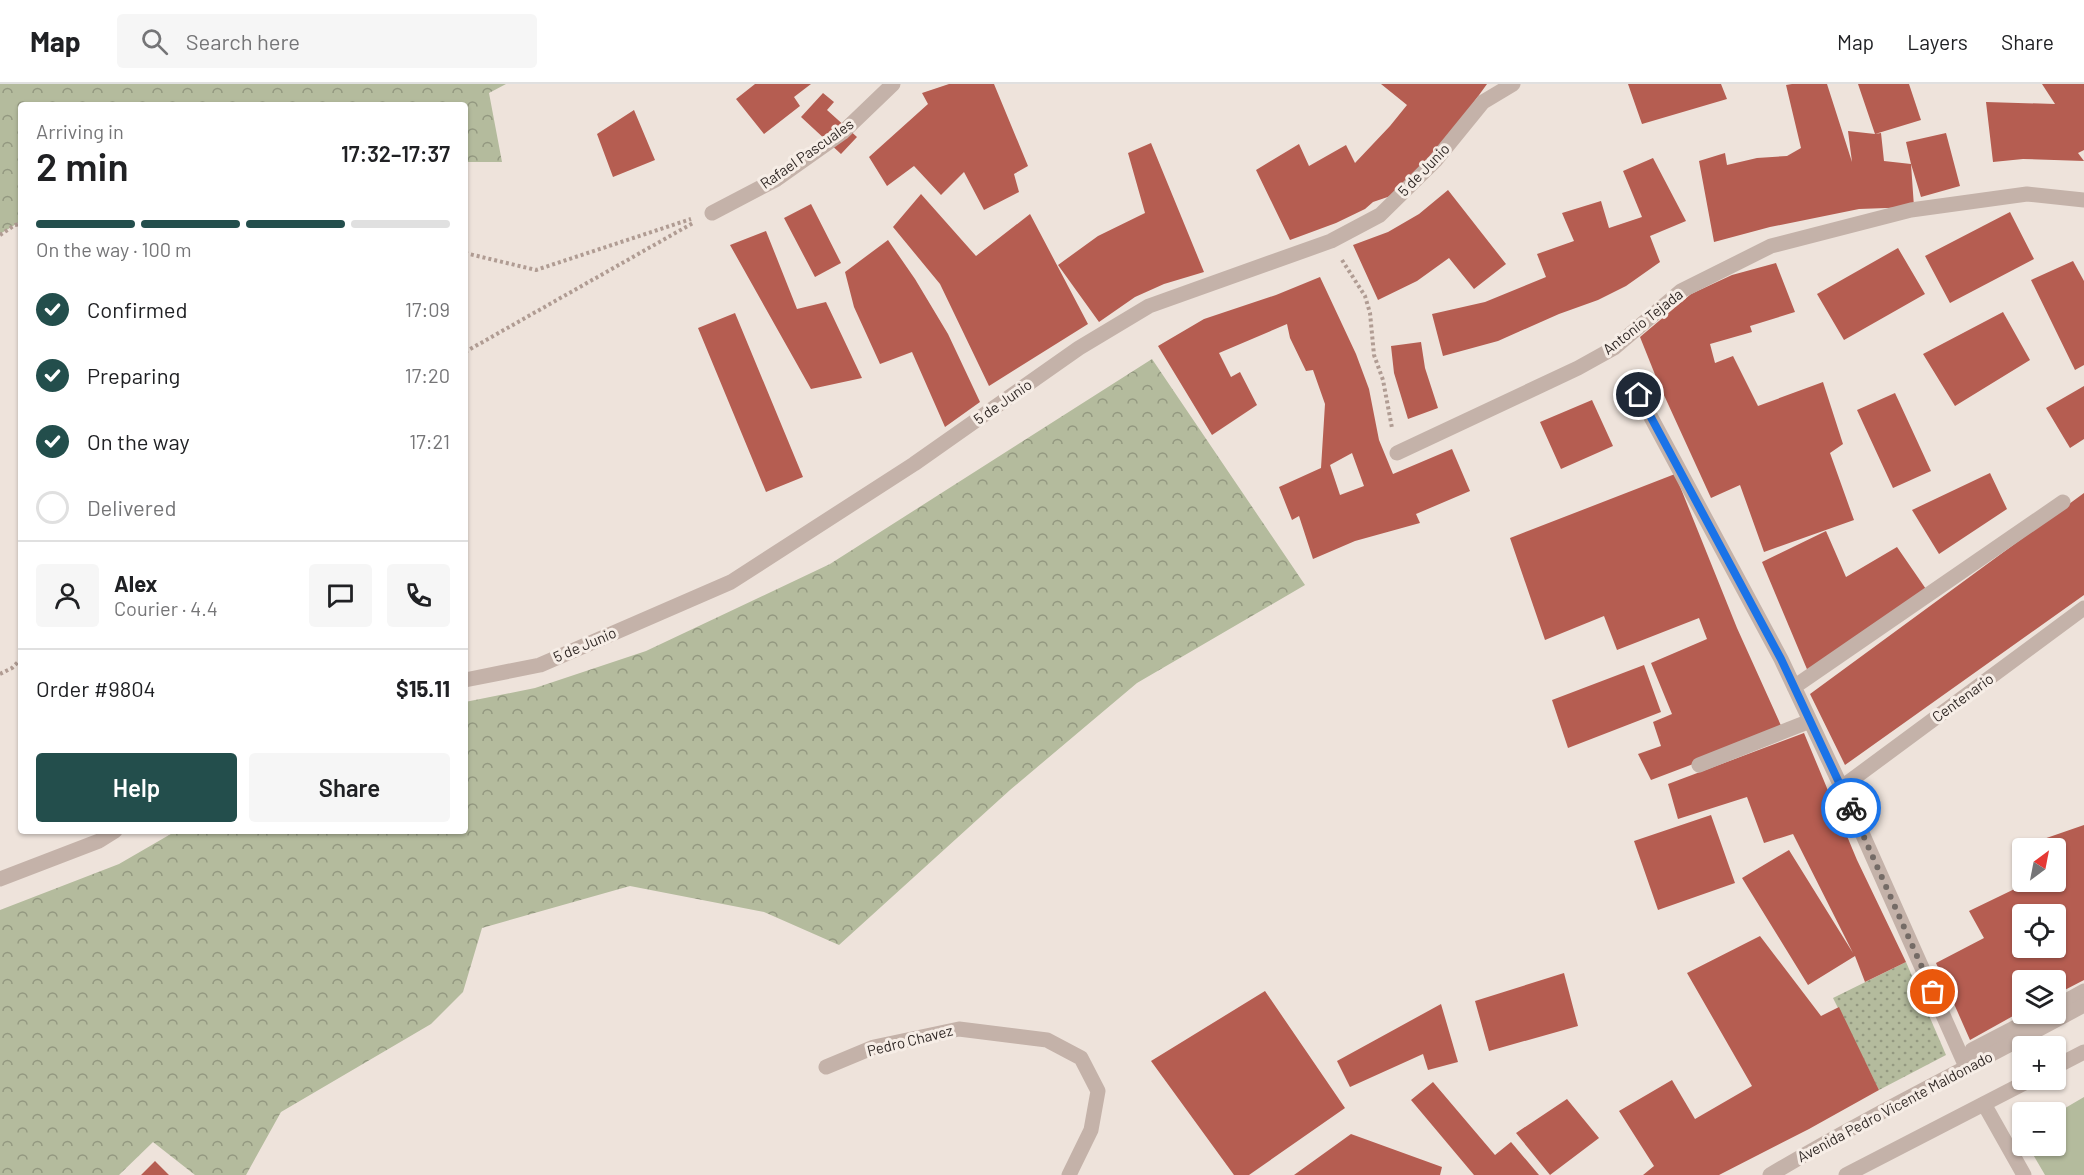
<!DOCTYPE html>
<meta charset="utf-8">
<style>
body{margin:0;font-family:Barlow,sans-serif;background:#f6f6f6;color:#202124;height:100vh;display:flex;flex-direction:column;font-size:22px;white-space:nowrap}
*{box-sizing:border-box;margin:0}
p{font-size:20px;color:#757577}
.icon{flex:none;width:33px;height:33px;fill:none;stroke:currentColor;stroke-width:2;stroke-linecap:round;stroke-linejoin:round}
.map{position:relative;flex:1;overflow:hidden}
.drawer{position:absolute;left:18px;top:18px;width:450px;height:732px;display:flex;flex-direction:column;background:#fff;border-radius:6px;box-shadow:0 2px 4px #0004}
.drawer>*{flex:none}
.needle{width:39px;rotate:32deg}
.tools{position:absolute;left:2012px;top:754px;display:grid;gap:12px}
.tools a{display:grid;place-items:center;width:54px;height:54px;border-radius:6px;background:#fff;box-shadow:0 2px 4px #0004;font-size:30px}
.pin{position:absolute;display:grid;place-items:center;width:51px;height:51px;color:#fff;margin:-26px;border:3px solid #fff;border-radius:50%;box-shadow:0 2px 6px #0007}
.courier{position:absolute;display:grid;place-items:center;width:60px;height:60px;margin:-30px;border:4px solid #1a73e8;border-radius:50%;background:#fff;color:#222;box-shadow:0 2px 8px #0007}
.summary em{font-style:normal;font-weight:600}
.summary div{display:flex;flex-direction:column-reverse}
.summary{display:flex;align-items:center;justify-content:space-between;height:102px;padding:0 18px}
h1{font-size:39px;font-weight:600;line-height:45px}
.bar{display:grid;grid-template-columns:repeat(4,1fr);gap:9px 6px;align-content:center;height:72px;padding:0 18px}
.bar i{height:8px;border-radius:4px;background:#e0e0e0}
.bar .selected{background:#234e4c}
.bar p{grid-column:span 4}
.line{display:flex;align-items:center;gap:15px;padding:0 18px;border-top:2px solid #e0e0e0}
.line div{flex:1}
.round{display:grid;place-items:center;flex:none;width:63px;height:63px;border-radius:6px;background:#f6f6f6}
ol{padding:0 18px;list-style:none}
li{display:flex;align-items:center;gap:18px;height:66px}
li p{margin-inline-start:auto}
li .icon{padding:6px;border-radius:50%;background:#234e4c;color:#fff;stroke-width:4}
li:last-child{color:#757577}
li i{width:33px;height:33px;border:3px solid #e0e0e0;border-radius:50%}
.cta{display:flex;gap:12px;margin-top:auto;padding:12px 18px}
.cta a{flex:1;height:69px;border-radius:6px;background:#234e4c;color:#fff;font-size:24px;font-weight:600;line-height:69px;text-align:center}
.cta a+a{background:#f6f6f6;color:#202124}
header{display:flex;align-items:center;gap:36px;box-sizing:border-box;height:84px;padding:0 30px;background:#fff;border-bottom:2px solid #e0e0e0}
header strong{font-size:28px}
nav{display:flex;gap:33px;margin-inline-start:auto;font-size:21px}
.search{width:420px;height:54px;background:#f6f6f6;display:flex;align-items:center;gap:15px;box-sizing:border-box;padding:0 21px;border-radius:6px;color:#757577;font-size:22px}
.map>svg:first-child{display:block}
</style>
<header>
<strong>Map</strong>
<div class="search"><svg class="icon" aria-label="search" viewBox="0 0 24 24"><circle cx="10" cy="10" r="6"/><path d="M15 15l6 6"/></svg>Search here</div>
<nav><a>Map</a><a>Layers</a><a>Share</a></nav>
</header>
<div class="map">
<svg width="2084" height="1091" viewBox="0 0 2084 1091">
<defs>
<pattern id="grass-dots" width="8" height="8" patternUnits="userSpaceOnUse" patternTransform="scale(1.5)"><rect width="8" height="8" fill="#b4bb9d"/><path d="M2 2h.1M6 6h.1" fill="none" stroke="#939880" stroke-width="1.8" stroke-linecap="round"/></pattern>
<pattern id="forest-crowns" width="20" height="18" patternUnits="userSpaceOnUse" patternTransform="scale(1.5)"><rect width="20" height="18" fill="#b4bb9d"/><path d="M2 6a3 3 0 1 1 6 0M12 15a3 3 0 1 1 6 0" fill="none" stroke="#939880"/></pattern>
</defs>
<rect width="100%" height="100%" fill="#eee3db"/>
<!-- grass -->
<path fill="url(#grass-dots)" d="M1906,878L1946,971L1879,1006L1833,914Z"/>
<!-- forest -->
<path fill="url(#forest-crowns)" d="M0,0H506L489,9L502,78H465V21H21V137L0,150Z
M1152,275L1305,501L1137,599L1010,706L839,861L764,828L630,802L482,844L463,908L431,940L281,1028L246,1091H195L153,1058L119,1091H0V826L119,780L176,747H465V618L535,604L646,567L830,480Z"/>
<!-- park -->
<path fill="#b4bb9d" d="M2084,1013V1091H2045L2028,1062H2055V1030Z"/>
<!-- building -->
<path fill="#b55d51" fill-rule="evenodd" d="M755,0H811L794,13L800,22L764,50L736,15Z
M949,0H994L1028,82L1014,90L1019,108L984,126L964,88L941,111L914,82L887,102L869,73L928,20L922,9Z
M1381,0H1487L1411,105L1373,118L1365,125L1336,139L1290,156L1256,86L1299,60L1309,82L1346,61L1355,79L1390,42L1407,21Z
M1628,0H1721L1727,15L1642,40Z
M1792,0H1827L1852,78L1848,47L1875,50L1858,0H1909L1921,36L1875,50L1881,49L1884,77L1911,80L1906,58L1946,49L1960,102L1921,113L1911,80L1914,123L1859,125L1770,143L1714,158L1699,77L1725,69L1727,81L1757,74L1787,72L1801,64L1786,1Z
M2042,0H2084V66L2078,69L2084,77L2023,75L1993,78L1986,18L2055,20Z
M823,9L834,18L827,26L857,53L841,70L801,33Z
M634,26L655,76L613,93L597,50Z
M1151,59L1204,188L1164,200L1135,213L1099,238L1058,181L1098,152L1145,129L1128,69Z
M1653,74L1686,137L1650,152L1660,178L1626,202L1598,216L1559,230L1498,257L1443,272L1432,230L1485,218L1546,193L1537,170L1574,157L1562,129L1601,117L1609,144L1642,133L1623,87Z
M1448,106L1506,180L1474,205L1449,174L1417,197L1378,216L1353,161L1388,148L1419,130Z
M921,110L976,172L1030,130L1088,240L989,302L940,200L893,143Z
M811,120L841,179L815,193L784,134Z
M2010,128L2034,175L1950,219L1925,172Z
M766,147L797,225L826,218L862,294L811,305L730,161Z
M888,156L915,195L948,250L980,318L945,343L912,268L880,280L854,223L845,188Z
M1898,164L1925,210L1844,256L1817,210Z
M2073,177L2084,197V281L2075,286L2031,196Z
M1776,179L1795,228L1750,242L1752,248L1710,260L1715,279L1733,272L1758,322L1823,298L1843,360L1830,369L1854,436L1764,468L1740,401L1711,414L1658,298L1640,253L1691,210L1732,191Z
M1320,193L1356,270L1369,305L1379,356L1393,390L1452,365L1470,407L1416,430L1420,439L1355,457L1313,475L1299,432L1292,436L1279,403L1321,384L1325,320L1313,286L1306,287L1290,254L1287,240L1219,269L1231,293L1240,288L1257,321L1212,351L1158,262L1204,235L1276,211ZM1352,369L1364,402L1340,411L1330,381Z
M2003,228L2030,276L1955,322L1923,270Z
M735,229L803,393L766,408L698,244Z
M1421,258L1425,284L1438,324L1408,335L1394,289L1391,262Z
M2084,302V355L2070,364L2046,324Z
M1895,309L1931,387L1893,404L1857,326Z
M1592,316L1613,362L1561,385L1540,338Z
M1990,389L2007,425L1939,470L1912,426Z
M1675,390L1737,544L1783,646L1651,696L1638,670L1661,662L1653,638L1672,630L1651,579L1707,555L1699,534L1617,566L1604,532L1545,556L1510,454Z
M2084,409V511L1845,681L1810,610Z
M1826,447L1846,493L1897,463L1928,508L1809,590L1762,478Z
M1644,581L1661,628L1568,664L1552,616Z
M1804,649L1857,776L1906,878L1865,898L1855,872L1808,901L1742,794L1789,766L1853,869L1793,750L1764,759L1747,713L1678,735L1668,700Z
M1711,731L1735,799L1658,826L1634,757Z
M2084,741V896L2055,911V897H2022V927L1970,956L1936,879L1984,854L1969,827L2027,799V798H2055V765H2022V788L2012,766ZM2022,831H2055V864H2022Z
M1760,852L1821,932L1839,923L1879,1006L1809,1045L1719,1091H1643L1654,1082L1619,1027L1672,996L1695,1035L1752,1002L1687,889Z
M1564,889L1578,942L1489,967L1475,917Z
M1265,907L1345,1024L1249,1091H1234L1151,977Z
M1441,920L1458,978L1428,986L1423,970L1350,1003L1337,977Z
M1433,998L1495,1071L1511,1058L1539,1091H1474L1411,1016Z
M1567,1015L1599,1054L1550,1091L1516,1049Z
M1351,1050L1442,1083L1440,1091H1294Z
M155,1077L169,1091H141Z"/>
<g fill="none" stroke-linecap="round" stroke-linejoin="round">
<!-- path -->
<path stroke="#b09c93" stroke-width="4" stroke-dasharray="3 3" stroke-linecap="butt" d="M0,151L15,141L21,140
M465,169L536,186L691,135
M1342,176L1365,212L1370,229L1374,271L1383,296L1392,344
M465,268L693,139
M0,590L12,584L21,575"/>
<!-- service -->
<path stroke="#c4b2a9" stroke-width="15" d="M1984,1020L2024,1091"/>
<!-- pedestrian -->
<path stroke="#c4b2a9" stroke-width="15" d="M2055,923L2084,907
M1972,966L2041,930"/>
<!-- minor -->
<path stroke="#c4b2a9" stroke-width="15" d="M712,129L777,95L842,49L893,0
M1639,311L1781,575L1846,713L1967,985
M1397,369L1578,284L1614,264L1681,207L1771,162L1911,126L2027,110L2084,116
M1794,603L2063,418
M1699,681L1810,637
M1842,703L2084,524
M826,983L874,963L959,945L1047,956L1081,974L1098,1007L1091,1046L1069,1091"/>
<!-- tertiary -->
<path stroke="#c4b2a9" stroke-width="15" d="M465,596L540,581L731,498L914,380L1079,264L1149,222L1331,157L1380,131L1435,77L1483,18L1513,0
M0,795L99,757L115,747
M2055,983L2084,968
M1770,1091C1872,1030 1979,978 2084,921
M1846,1091L2030,996"/>
</g>
<g fill="none" stroke-linecap="round" stroke-linejoin="round">
<!-- done -->
<path stroke="#746b66" stroke-width="6" stroke-dasharray="0 10.8" d="M1851,724L1933,908"/>
<!-- route -->
<path stroke="#1a73e8" stroke-width="8" d="M1639,311L1781,575L1851,724"/>
</g>
<g text-anchor="middle" stroke-width="6" stroke-linejoin="round" paint-order="stroke">
<!-- street labels -->
<g font-size="15" fill="#322a27" stroke="#f6ede6">
<text transform="translate(807 70) rotate(-35)" y="5">Rafael Pascuales</text>
<text transform="translate(1424 86) rotate(-46)" y="5">5 de Junio</text>
<text transform="translate(1643 238) rotate(-38)" y="5">Antonio Tejada</text>
<text transform="translate(1003 318) rotate(-35)" y="5">5 de Junio</text>
<text transform="translate(585 561) rotate(-23)" y="5">5 de Junio</text>
<text transform="translate(1963 614) rotate(-36)" y="5">Centenario</text>
<text transform="translate(910 957) rotate(-14)" y="5">Pedro Chavez</text>
<text transform="translate(1895 1023) rotate(-28)" y="5">Avenida Pedro Vicente Maldonado</text>
</g>
</g>
</svg>
<div class="tools">
<a><svg class="needle" viewBox="-14 -14 28 28"><path d="M0-13l5 13h-10z" fill="#e53935"/><path d="M0 13l5-13h-10z" fill="#757577"/></svg></a>
<a><svg class="icon" aria-label="locate" viewBox="0 0 24 24"><circle cx="12" cy="12" r="6"/><path d="M12 2v4M12 18v4M2 12h4M18 12h4"/></svg></a>
<a><svg class="icon" aria-label="layers" viewBox="0 0 24 24"><path d="M12 4l9 5-9 5-9-5zM3 14l9 5 9-5"/></svg></a>
<a>+</a>
<a>−</a>
</div>
<div class="pin" style="left:1933px;top:908px;background:#ea580c"><svg class="icon" aria-label="bag" viewBox="0 0 24 24"><path d="M5 8h14l-1 12H6zM9 8a3 3 0 0 1 6 0"/></svg></div>
<div class="pin" style="left:1639px;top:311px;background:#1f2937"><svg class="icon" aria-label="home" viewBox="0 0 24 24"><path d="M3 11l9-7 9 7M6 9v11h12V9"/></svg></div>
<div class="courier" style="left:1851px;top:724px"><svg class="icon" aria-label="bike" viewBox="0 0 24 24"><circle cx="6" cy="16" r="4"/><circle cx="18" cy="16" r="4"/><path d="M6 16l4-8h5l3 8M10 8l3 8H6M13 5h3"/></svg></div>
<section class="drawer">
<div class="summary"><div><h1>2 min</h1><p>Arriving in</p></div><em>17:32–17:37</em></div>
<div class="bar"><i class="selected"></i><i class="selected"></i><i class="selected"></i><i></i><p>On the way · 100 m</p></div>
<ol>
<li><svg class="icon" aria-label="check" viewBox="0 0 24 24"><path d="M5 12l5 5 9-10"/></svg>Confirmed<p>17:09</p></li>
<li><svg class="icon" aria-label="check" viewBox="0 0 24 24"><path d="M5 12l5 5 9-10"/></svg>Preparing<p>17:20</p></li>
<li><svg class="icon" aria-label="check" viewBox="0 0 24 24"><path d="M5 12l5 5 9-10"/></svg>On the way<p>17:21</p></li>
<li><i></i>Delivered</li>
</ol>
<div class="line" style="height:108px"><a class="round"><svg class="icon" aria-label="person" viewBox="0 0 24 24"><circle cx="12" cy="8" r="4"/><path d="M4 21q1-7 8-7t8 7"/></svg></a><div><b>Alex</b><p>Courier · 4.4</p></div><a class="round"><svg class="icon" aria-label="chat" viewBox="0 0 24 24"><path d="M4 5h16v11H9l-5 4z"/></svg></a><a class="round"><svg class="icon" aria-label="phone" viewBox="0 0 24 24"><path d="M5 4h4l2 5-3 2q2 4 5 5l2-3 5 2v4C11 20 4 13 5 4z"/></svg></a></div>
<div class="line" style="height:78px"><div>Order #9804</div><b>$15.11</b></div>
<div class="cta"><a>Help</a><a>Share</a></div>
</section>
</div>
